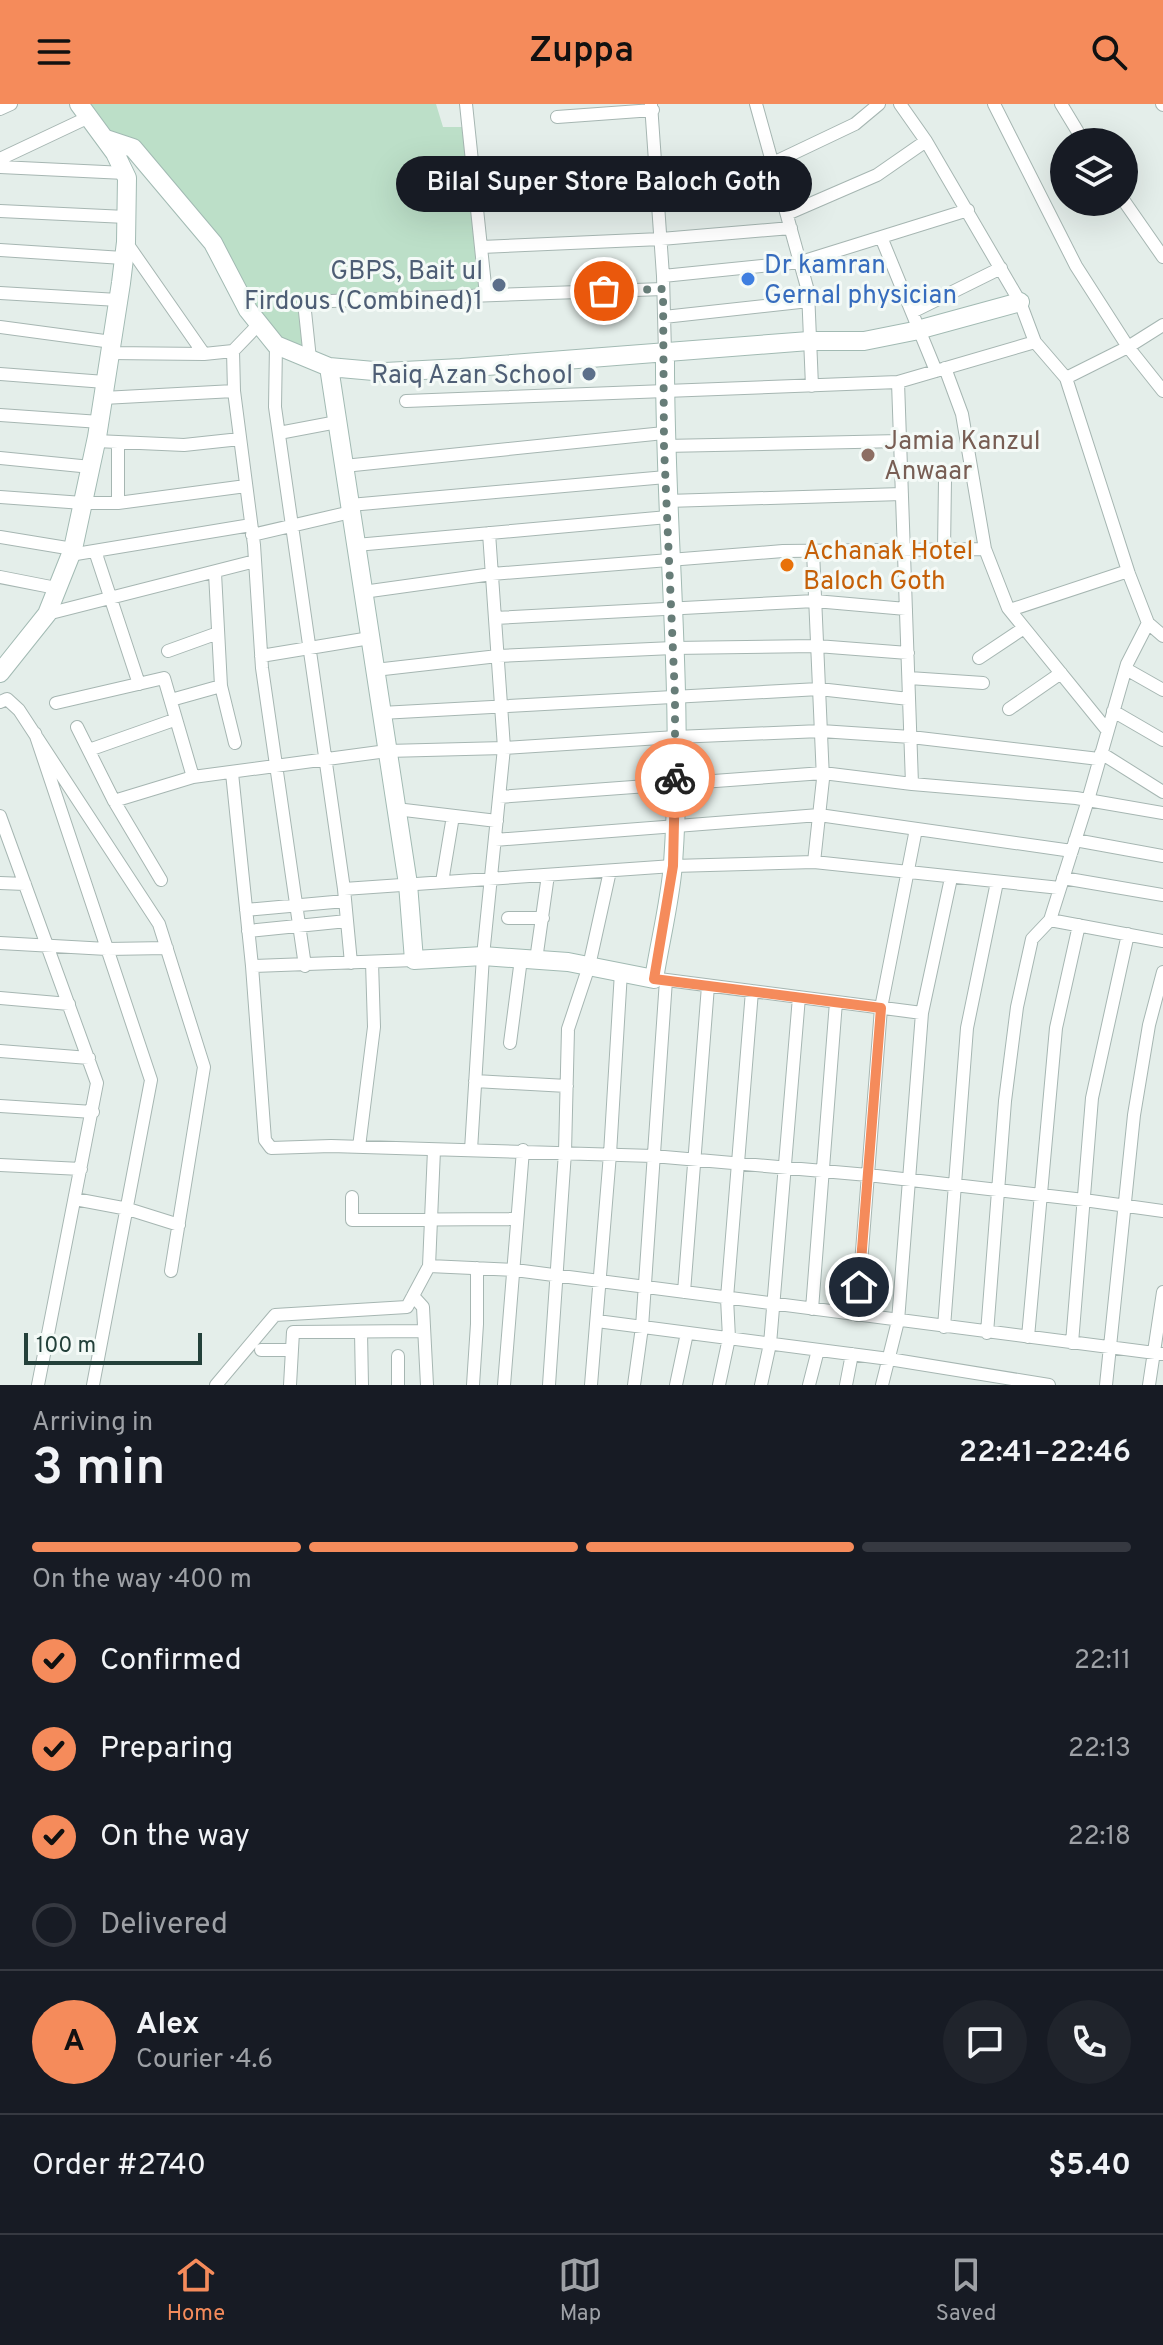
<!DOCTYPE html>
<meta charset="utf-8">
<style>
body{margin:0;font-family:Overpass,sans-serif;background:#20242c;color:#f1f3f6;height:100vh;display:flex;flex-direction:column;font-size:30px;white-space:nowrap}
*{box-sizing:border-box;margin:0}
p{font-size:26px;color:#9ea1a6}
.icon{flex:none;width:44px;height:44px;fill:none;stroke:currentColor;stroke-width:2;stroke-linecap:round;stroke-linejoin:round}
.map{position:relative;height:1281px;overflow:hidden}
.sheet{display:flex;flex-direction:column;background:#171b24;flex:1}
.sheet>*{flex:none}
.buttons{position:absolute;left:1050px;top:24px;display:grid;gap:16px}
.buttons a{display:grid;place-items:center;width:88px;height:88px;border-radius:50%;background:#171b24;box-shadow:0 8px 32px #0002;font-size:40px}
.scale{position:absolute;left:24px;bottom:20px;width:178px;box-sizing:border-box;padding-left:8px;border:4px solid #23403a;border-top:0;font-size:22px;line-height:28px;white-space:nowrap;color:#23403a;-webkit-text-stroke:6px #f4faf7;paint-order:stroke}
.pin{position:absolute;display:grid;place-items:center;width:68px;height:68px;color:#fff;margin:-34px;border:4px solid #fff;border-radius:50%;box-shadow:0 2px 8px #0007}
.courier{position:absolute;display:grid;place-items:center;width:80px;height:80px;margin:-40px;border:6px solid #f58b5b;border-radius:50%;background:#fff;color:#222;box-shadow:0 2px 10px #0007}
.bubble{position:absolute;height:56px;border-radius:28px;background:#171b24;box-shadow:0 8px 32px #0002;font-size:26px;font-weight:600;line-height:56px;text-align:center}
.head em{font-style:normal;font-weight:600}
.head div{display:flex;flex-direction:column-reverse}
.head{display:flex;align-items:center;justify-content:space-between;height:136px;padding:0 32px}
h1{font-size:52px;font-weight:600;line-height:60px}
.bar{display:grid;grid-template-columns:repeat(4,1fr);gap:12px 8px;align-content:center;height:96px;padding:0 32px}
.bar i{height:10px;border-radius:6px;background:#363941}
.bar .selected{background:#f58b5b}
.bar p{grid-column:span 4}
.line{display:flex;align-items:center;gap:20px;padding:0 32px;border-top:2px solid #363941}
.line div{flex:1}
.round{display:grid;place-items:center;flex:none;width:84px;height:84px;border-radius:42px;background:#20242c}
ol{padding:0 32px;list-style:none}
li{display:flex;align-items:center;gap:24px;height:88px}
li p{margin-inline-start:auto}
li .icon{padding:8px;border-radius:50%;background:#f58b5b;color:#111;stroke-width:4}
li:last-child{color:#9ea1a6}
li i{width:44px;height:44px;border:4px solid #363941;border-radius:50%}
header{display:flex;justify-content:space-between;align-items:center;height:104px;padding:0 32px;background:#f58b5b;color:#111;font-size:36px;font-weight:600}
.tabs{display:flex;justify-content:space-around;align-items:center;height:112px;border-top:2px solid #363941;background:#171b24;font-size:22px;color:#9ea1a6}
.tabs a{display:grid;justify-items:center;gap:4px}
.tabs .selected{color:#f58b5b}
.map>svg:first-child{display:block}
</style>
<header><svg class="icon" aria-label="menu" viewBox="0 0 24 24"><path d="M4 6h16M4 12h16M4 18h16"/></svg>Zuppa<svg class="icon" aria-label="search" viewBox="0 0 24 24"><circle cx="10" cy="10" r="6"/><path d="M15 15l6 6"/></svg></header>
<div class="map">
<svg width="1163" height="1281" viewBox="0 0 1163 1281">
<rect width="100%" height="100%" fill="#e4eeea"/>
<!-- green -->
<path fill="#bcdfc8" d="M80,0H436L443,23H468L486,191L304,197L310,255L276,240L213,138L133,43L106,35Z"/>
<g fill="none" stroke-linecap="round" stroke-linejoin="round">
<!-- street casing -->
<g stroke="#a6b6b2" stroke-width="14">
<path id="street" d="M466,0L486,191
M651,0L663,172L665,249
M756,0L808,187L812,282
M900,0L926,37L1020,198L1035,238L1066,274L1129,470L1148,519L1163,532
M994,0L1076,162L1128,243L1163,287
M1061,0L1084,38
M1162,0L1163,1
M0,5L11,0
M557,13L653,6
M0,55L89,13
M0,63L125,69
M474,81L773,59L855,20L879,0
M1124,97L1163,153
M0,107L126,113
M787,110L877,71L926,37
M881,133L936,267
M126,138L204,250
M481,143L661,135L791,124
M0,146L123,154
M663,172L801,158L968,106
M0,189L118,196
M912,208L1001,164
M664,213L809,197
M259,220L233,247L234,287L254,441L262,564L305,862
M0,223L112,238
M276,241L275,303L344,785L351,859
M110,249L204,250L233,247
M310,255L304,198L663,185
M945,264L962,310L985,445
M0,270L105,278
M1066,274L1128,243L1163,221
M898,278L912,680
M103,294L234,287
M406,297L898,278L1035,238
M0,311L100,318
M279,329L337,318
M96,337L184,341L240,335
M664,342L900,337
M0,354L91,363
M344,362L664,329
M0,393L83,399H118L246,382
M667,397L902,390
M118,399V338
M350,401L666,373
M252,431L351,408
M0,433L73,445
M356,441L668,413
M944,446L945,376
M95,447L139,580
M813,447L823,675L814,758
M70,451L251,421
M215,469L221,582L235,639
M0,473L56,484
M363,488L492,470L783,447L985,445L1008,504L1107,626
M1010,506L1128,467
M47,510L255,457
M495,514L815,497L906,505
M168,547L218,529
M261,552L370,534
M979,554L1024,524
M1126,565L1163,586
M375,566L498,552L673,544L817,542L908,549
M909,574L983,579
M171,596L221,582
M0,598L7,595L19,606L159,820L204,963L171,1167
M56,599L164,574L193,673
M1009,605L1061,569
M1113,607L1163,636
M381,609L819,585L909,595
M77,623L114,697L161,776
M35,629L151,976L93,1281
M89,646L174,616
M1101,649L1163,688
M232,669L252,862L265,1036L271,1044L331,1042L653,1052L868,1071L1084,1096L1163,1107
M499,693L823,669L912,680L1076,694L1163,709
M114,697L193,673L387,647L504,644L676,633L821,627L911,633L1099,655
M396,705L497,717
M0,712L97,979L38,1281
M495,736L819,711L1072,747
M1075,736L1163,752
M1063,774L1163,791
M442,778L453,712
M0,779L25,780
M344,785L673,762L814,758L1060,784
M246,806L345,797
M508,814H543
M1050,816L1163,837
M248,827L347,817
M0,839L107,845L167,844
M536,856L548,771
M252,862L414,856
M659,875L922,909
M0,894L69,900
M510,939L521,855
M0,947L89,954
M475,977L567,982
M0,1002L93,1008
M359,1043L374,923L372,858
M471,1046L483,852L504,644L489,429
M0,1061L81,1065
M352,1093V1116L517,1115
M75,1095L128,1105L179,1121
M429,1162L515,1166L1163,1250
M684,1188L708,882
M413,1192L423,1203L427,1281
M812,1205L836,898
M857,1211L881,904L916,725
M597,1217L889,1255L1049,1281
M944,1223L967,924L997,778
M361,1228L362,1281
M987,1229L1005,997L1017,903L1032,835L1050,816L1088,696L1127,560L1148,519
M1028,1233L1056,924L1079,821
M1072,1239L1092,994L1128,830
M261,1246H292
M398,1252V1281
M216,1281L275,1211L407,1203L429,1162L434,1046
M290,1281L293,1228L424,1227
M473,1281L477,1220V1164
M504,1281L523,1046
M549,1281L565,1048L568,925L589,862L610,767
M591,1281L610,1050L621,868
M634,1281L642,1223L666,876
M676,1281L687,1229
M719,1281L729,1234L727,1194L752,887
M761,1281L770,1240L799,893
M809,1281L818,1246
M846,1281L852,1250
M882,1281L898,1217L922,909L951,774
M1106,1281L1134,1011L1149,921L1163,868
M1149,1281L1163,1188"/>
</g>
<!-- secondary casing -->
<g stroke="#a2bab3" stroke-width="20">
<path id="secondary" d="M106,35L133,44L213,139L248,206L276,241L329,263L385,268L461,264L809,237H864L914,227L1020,198
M329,263L408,780L414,856L483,852L568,858L654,875C660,837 670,798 673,760C685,590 664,419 665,249
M0,569L47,510L73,445L97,333L121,179L126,138L127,74L115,49L79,0"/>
</g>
<!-- street -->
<use href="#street" stroke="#fff" stroke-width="12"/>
<!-- secondary -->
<use href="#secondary" stroke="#fff" stroke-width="18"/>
</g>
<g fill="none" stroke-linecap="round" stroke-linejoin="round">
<!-- done -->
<path stroke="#677d78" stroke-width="8" stroke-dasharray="0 14.4" d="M604,187L663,185L664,342L675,593V674"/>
<!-- route -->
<path stroke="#f58b5b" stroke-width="10" d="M675,674L673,762L654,875L881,904L859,1183"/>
</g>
<!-- markers -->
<circle fill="#3f7fe0" stroke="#f4faf7" stroke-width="3" cx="748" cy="175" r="8"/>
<g fill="#5c6f8a" stroke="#f4faf7" stroke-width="3">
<circle cx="499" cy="181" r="8"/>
<circle cx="589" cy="270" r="8"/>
</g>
<circle fill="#8d6e63" stroke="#f4faf7" stroke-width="3" cx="868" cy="351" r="8"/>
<circle fill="#e8710a" stroke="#f4faf7" stroke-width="3" cx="787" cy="461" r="8"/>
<g text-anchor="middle" stroke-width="6" stroke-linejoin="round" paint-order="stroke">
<!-- shop labels -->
<g font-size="26" fill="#366cbe" stroke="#f4faf7" text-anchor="start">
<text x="764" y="169">Dr kamran<tspan x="764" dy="30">Gernal physician</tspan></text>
</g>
<!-- service labels -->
<g font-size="26" fill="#4e5e75" stroke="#f4faf7" text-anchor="end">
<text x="483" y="175">GBPS, Bait ul<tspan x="483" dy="30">Firdous (Combined)1</tspan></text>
<text x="573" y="279">Raiq Azan School</text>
</g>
<!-- education labels -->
<g font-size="26" fill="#785e54" stroke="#f4faf7" text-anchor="start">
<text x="884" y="345">Jamia Kanzul<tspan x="884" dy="30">Anwaar</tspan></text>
</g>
<!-- food labels -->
<g font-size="26" fill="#c56008" stroke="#f4faf7" text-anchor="start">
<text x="803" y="455">Achanak Hotel<tspan x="803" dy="30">Baloch Goth</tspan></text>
</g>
</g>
</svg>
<div class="buttons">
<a><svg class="icon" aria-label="layers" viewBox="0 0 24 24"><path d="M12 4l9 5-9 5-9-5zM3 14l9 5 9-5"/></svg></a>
</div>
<div class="scale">100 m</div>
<div class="pin" style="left:604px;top:187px;background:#ea580c"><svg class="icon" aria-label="bag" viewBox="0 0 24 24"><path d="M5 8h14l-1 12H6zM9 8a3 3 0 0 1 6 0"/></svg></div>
<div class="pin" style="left:859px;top:1183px;background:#1f2937"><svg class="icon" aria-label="home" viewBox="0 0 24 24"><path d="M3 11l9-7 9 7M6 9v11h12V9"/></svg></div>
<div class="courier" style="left:675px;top:674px"><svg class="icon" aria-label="bike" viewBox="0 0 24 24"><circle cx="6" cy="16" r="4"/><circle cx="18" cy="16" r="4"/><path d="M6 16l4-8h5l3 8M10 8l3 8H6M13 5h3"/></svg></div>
<div class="bubble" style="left:396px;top:52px;width:416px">Bilal Super Store Baloch Goth</div>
</div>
<section class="sheet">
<div class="head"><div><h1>3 min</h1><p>Arriving in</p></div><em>22:41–22:46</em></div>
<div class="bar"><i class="selected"></i><i class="selected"></i><i class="selected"></i><i></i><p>On the way · 400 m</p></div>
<ol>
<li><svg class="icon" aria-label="check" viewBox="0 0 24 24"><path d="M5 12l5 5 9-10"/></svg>Confirmed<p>22:11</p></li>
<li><svg class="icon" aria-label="check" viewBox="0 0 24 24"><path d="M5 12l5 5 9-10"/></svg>Preparing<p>22:13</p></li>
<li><svg class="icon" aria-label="check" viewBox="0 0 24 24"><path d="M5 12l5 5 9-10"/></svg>On the way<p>22:18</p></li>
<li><i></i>Delivered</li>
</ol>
<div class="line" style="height:144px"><b class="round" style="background:#f58b5b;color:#111">A</b><div><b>Alex</b><p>Courier · 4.6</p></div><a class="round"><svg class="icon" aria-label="chat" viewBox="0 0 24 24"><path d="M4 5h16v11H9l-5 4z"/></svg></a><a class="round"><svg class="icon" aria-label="phone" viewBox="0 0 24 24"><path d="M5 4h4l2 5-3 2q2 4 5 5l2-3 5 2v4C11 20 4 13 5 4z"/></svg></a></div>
<div class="line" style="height:104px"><div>Order #2740</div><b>$5.40</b></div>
</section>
<nav class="tabs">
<a class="selected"><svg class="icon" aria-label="home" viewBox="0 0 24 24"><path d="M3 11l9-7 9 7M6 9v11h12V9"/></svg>Home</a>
<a><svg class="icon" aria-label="map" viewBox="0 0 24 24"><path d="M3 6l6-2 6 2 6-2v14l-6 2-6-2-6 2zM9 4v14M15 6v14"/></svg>Map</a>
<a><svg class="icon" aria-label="saved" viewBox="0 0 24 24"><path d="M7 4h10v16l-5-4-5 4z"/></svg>Saved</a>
</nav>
